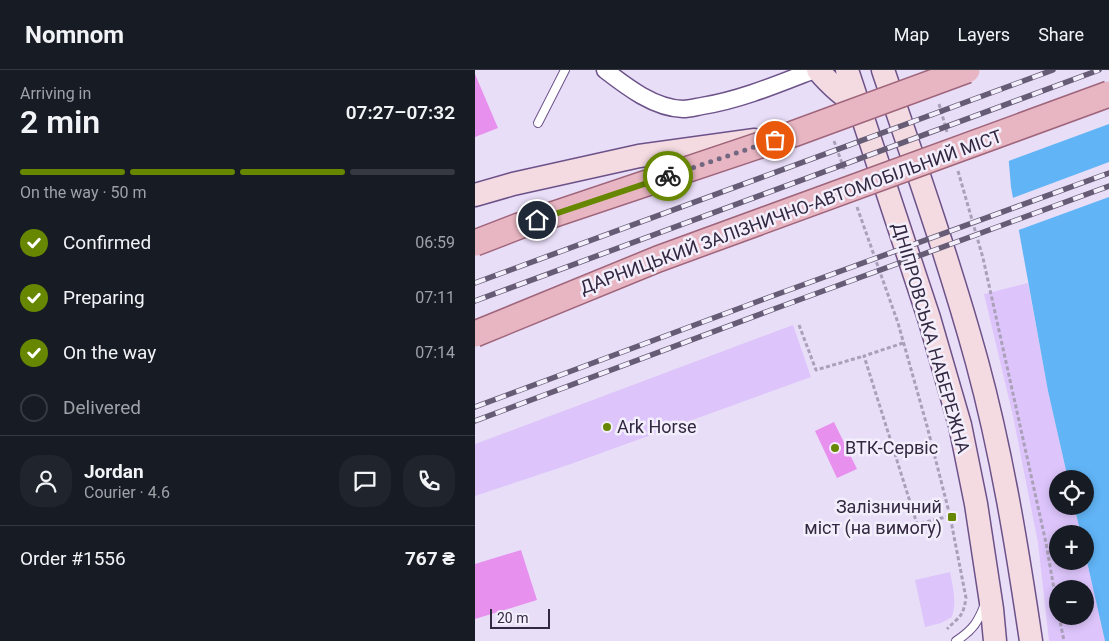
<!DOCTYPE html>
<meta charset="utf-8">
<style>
body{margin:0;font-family:Roboto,sans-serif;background:#20242c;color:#f1f3f6;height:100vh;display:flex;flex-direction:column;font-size:19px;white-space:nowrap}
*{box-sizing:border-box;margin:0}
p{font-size:16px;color:#9ea1a6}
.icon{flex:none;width:28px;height:28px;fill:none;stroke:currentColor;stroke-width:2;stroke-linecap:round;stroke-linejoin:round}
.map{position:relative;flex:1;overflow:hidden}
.side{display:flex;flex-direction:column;background:#171b24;width:475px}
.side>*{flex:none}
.buttons{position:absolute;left:574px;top:400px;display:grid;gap:10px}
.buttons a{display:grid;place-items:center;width:45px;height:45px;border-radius:50%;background:#171b24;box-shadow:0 2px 8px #0003;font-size:25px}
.scale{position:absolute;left:15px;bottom:12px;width:60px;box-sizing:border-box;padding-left:5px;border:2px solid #332841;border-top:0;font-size:14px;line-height:18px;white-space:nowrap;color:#332841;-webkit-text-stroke:4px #f3eefb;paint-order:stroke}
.pin{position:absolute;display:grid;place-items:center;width:42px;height:42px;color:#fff;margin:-21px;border:2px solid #fff;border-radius:50%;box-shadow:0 1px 5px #0007}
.courier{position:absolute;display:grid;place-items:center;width:50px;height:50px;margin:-25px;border:4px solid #678700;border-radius:50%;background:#fff;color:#222;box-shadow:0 1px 6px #0007}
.head em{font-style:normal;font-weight:600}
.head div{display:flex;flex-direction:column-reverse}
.head{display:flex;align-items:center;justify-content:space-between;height:85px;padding:0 20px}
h1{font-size:32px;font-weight:600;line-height:38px}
.bar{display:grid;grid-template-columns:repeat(4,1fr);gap:8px 5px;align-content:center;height:60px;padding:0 20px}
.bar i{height:6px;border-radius:4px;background:#363941}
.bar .on{background:#678700}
.bar p{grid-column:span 4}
.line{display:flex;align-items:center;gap:12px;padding:0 20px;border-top:1px solid #363941}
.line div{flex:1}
.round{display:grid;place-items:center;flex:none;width:52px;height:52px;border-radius:20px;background:#20242c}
ol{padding:0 20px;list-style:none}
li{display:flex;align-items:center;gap:15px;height:55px}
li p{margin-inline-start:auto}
li .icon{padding:5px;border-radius:50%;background:#678700;color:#fff;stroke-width:4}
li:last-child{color:#9ea1a6}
li i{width:28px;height:28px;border:2px solid #363941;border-radius:50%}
header{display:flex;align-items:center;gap:30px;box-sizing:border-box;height:70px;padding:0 25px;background:#171b24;border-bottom:1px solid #363941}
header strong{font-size:24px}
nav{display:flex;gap:28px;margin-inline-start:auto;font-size:18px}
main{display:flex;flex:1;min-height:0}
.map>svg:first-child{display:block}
</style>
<header>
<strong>Nomnom</strong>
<nav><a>Map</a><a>Layers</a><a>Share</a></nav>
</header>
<main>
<section class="side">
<div class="head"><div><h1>2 min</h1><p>Arriving in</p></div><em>07:27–07:32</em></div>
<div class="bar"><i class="on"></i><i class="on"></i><i class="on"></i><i></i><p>On the way · 50 m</p></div>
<ol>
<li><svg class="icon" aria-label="check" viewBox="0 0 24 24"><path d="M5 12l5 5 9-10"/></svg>Confirmed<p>06:59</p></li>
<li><svg class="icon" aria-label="check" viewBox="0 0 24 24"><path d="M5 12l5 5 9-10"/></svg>Preparing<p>07:11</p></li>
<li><svg class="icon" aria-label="check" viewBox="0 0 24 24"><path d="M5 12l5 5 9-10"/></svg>On the way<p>07:14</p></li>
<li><i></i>Delivered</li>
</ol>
<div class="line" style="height:90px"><a class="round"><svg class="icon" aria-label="person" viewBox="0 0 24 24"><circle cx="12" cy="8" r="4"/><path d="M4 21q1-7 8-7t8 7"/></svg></a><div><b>Jordan</b><p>Courier · 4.6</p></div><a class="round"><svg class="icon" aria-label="chat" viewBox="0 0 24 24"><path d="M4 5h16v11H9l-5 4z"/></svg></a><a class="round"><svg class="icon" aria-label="phone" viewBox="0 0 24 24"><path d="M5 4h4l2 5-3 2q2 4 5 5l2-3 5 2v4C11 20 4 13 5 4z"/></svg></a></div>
<div class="line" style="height:65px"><div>Order #1556</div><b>767 ₴</b></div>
</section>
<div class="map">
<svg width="634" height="571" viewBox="0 0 634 571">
<rect width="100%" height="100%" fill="#e9def8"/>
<!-- green -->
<path fill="#ddc5fb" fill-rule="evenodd" d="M553,213L573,321L593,409H582V436H599L606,464H582V491H610V483L630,571H574L563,473L538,346L509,224ZM582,519H610V546H582Z
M318,255L336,307L96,394L0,426V374Z
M475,502C478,518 482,531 477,547L466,553L450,557L440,510Z"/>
<!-- water -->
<path fill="#61b4f6" d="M526,0H634V571H630L610,483V464H606L599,436H610V409H593L573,321L536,117Z"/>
<!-- pier -->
<path fill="#e9def8" d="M523,0H634V54L531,92Z
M634,92V127L541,161L535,129Z"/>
<!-- building -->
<path fill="#e790ed" d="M0,4L23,58L0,67Z
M359,352L382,399L362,408L340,361Z
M46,480L62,530L0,549V494Z"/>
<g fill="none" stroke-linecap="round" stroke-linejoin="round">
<!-- service casing -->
<g stroke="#6c5289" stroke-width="10">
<path id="service" d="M63,53L90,0
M481,571C498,560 503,552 510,534"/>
</g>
<!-- minor casing -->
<g stroke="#6c5289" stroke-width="19">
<path id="minor" d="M130,0C152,17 179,38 208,39C214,39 221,37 227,36C265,30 303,14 339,0"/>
</g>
<!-- secondary casing -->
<g stroke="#6c5289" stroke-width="25">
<path id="secondary" d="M343,0C355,14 367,26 383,34
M372,0L454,248L485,355L501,434L517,539L520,571
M408,0C441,97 475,194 502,292C527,384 542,477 556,571
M0,125L38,114L164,86L280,70"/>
</g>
<!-- path -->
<path stroke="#aba0b9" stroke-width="3" stroke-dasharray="4 2.5" stroke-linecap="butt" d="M464,34L472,62
M359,71L369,99
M483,101L508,188L571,473L582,536
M382,137L423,253L452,356L475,446L491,528C488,547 485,546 472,559
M324,255L341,300L389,286
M428,273L389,286L442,454L475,446
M584,546L589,571"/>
<!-- service -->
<use href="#service" stroke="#fff" stroke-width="8"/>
<!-- minor -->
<use href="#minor" stroke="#fff" stroke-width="16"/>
<!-- secondary -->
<use href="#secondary" stroke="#f4dbe1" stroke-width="22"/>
<!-- rail casing -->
<g stroke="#675c75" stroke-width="5.5">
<path id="rail" d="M0,213L578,0
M0,231L624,0
M0,337L292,228L634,103
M0,351L299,239L634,116"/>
</g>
<!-- rail -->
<use href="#rail" stroke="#f3eefb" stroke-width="4" stroke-dasharray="11" stroke-linecap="butt"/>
<!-- primary-bridge casing -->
<g stroke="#9f657b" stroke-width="28" stroke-linecap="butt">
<path id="primary-bridge" d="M0,173L44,156L318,64L492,0
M0,264L183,189L634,24"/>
</g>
<!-- primary-bridge -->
<use href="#primary-bridge" stroke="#e8b6c2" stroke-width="25"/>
</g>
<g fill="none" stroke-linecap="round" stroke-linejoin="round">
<!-- done -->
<path stroke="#736881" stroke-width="5" stroke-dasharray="0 9" d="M193,106L300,70"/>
<!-- route -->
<path stroke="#678700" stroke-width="6" d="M62,150L193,106"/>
</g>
<!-- markers -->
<g fill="#678700" stroke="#f3eefb" stroke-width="2">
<circle cx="132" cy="357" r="5"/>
<circle cx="360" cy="378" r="5"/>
<rect x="472" y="442" width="10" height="10" rx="2.5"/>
</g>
<g text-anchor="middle" stroke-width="5" stroke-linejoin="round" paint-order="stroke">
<!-- street labels -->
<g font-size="18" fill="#332841" stroke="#f3eefb">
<text transform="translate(316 142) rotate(-20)" y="6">ДАРНИЦЬКИЙ ЗАЛІЗНИЧНО-АВТОМОБІЛЬНИЙ МІСТ</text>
<text transform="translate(456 268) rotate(74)" y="6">ДНІПРОВСЬКА НАБЕРЕЖНА</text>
</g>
<!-- poi labels -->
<g font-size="18" fill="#332841" stroke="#f3eefb" text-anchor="start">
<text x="142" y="363">Ark Horse</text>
<text x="370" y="384">ВТК-Сервіс</text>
<text x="467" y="443" text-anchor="end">Залізничний<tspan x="467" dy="21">міст (на вимогу)</tspan></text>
</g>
</g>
</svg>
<div class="buttons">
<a><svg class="icon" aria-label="locate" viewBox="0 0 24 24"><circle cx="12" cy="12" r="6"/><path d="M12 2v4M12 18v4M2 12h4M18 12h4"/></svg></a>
<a>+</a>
<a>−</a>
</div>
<div class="scale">20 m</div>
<div class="pin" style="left:300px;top:70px;background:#ea580c"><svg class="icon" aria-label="bag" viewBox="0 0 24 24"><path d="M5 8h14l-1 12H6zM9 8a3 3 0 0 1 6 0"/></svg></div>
<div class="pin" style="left:62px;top:150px;background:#1f2937"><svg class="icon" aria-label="home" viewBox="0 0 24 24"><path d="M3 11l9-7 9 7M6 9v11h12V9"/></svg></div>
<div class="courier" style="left:193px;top:106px"><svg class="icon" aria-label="bike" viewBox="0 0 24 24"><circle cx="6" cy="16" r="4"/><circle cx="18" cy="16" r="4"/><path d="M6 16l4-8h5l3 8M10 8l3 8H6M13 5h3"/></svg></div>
</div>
</main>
